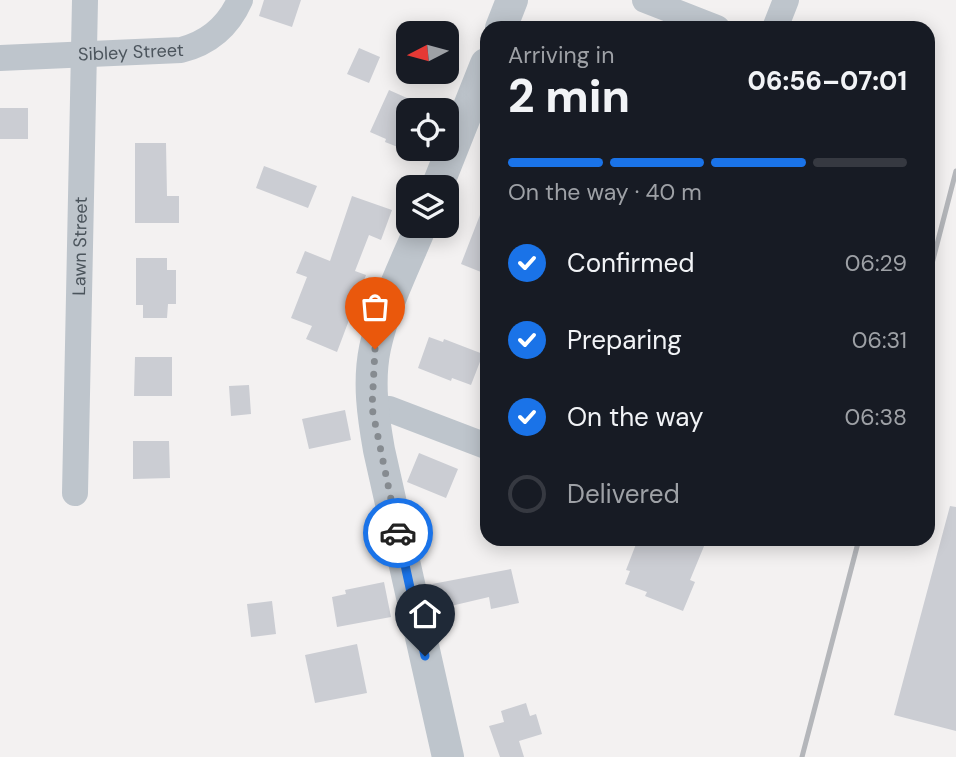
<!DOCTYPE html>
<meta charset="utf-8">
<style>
body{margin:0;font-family:"DM Sans",sans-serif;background:#242831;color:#f1f3f6;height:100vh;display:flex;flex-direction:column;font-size:26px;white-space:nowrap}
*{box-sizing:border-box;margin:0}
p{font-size:23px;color:#9ea1a6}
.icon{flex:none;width:38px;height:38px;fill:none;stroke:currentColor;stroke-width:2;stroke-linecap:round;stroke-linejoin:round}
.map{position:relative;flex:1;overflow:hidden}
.panel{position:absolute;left:480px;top:21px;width:455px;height:525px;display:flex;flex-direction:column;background:#171b24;border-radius:21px;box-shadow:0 4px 18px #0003}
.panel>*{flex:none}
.needle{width:46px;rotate:264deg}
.controls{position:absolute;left:396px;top:21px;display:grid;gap:14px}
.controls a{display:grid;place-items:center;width:63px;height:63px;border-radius:14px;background:#171b24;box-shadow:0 4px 18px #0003;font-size:35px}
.pin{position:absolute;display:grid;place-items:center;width:60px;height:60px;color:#fff;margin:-72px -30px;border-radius:50% 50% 50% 0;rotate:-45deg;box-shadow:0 0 7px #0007}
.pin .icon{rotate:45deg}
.courier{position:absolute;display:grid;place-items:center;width:70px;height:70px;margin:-35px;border:5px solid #1a73e8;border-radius:50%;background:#fff;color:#222;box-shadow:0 2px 9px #0007}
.summary em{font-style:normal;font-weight:800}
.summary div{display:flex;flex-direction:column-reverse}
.summary{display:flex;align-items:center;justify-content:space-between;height:119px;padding:0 28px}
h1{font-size:46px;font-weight:800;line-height:52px}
.bar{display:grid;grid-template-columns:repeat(4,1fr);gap:10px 7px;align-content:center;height:84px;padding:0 28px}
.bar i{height:9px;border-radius:5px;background:#363941}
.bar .selected{background:#1a73e8}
.bar p{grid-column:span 4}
ol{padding:0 28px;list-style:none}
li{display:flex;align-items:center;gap:21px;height:77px}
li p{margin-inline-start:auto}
li .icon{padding:7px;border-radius:50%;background:#1a73e8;color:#fff;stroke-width:4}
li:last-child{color:#9ea1a6}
li i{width:38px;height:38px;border:4px solid #363941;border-radius:50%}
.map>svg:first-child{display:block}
</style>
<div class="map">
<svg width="956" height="757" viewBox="0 0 956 757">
<rect width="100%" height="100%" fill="#f3f1f1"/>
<!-- building -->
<path fill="#cbcdd3" d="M264,0H301L292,27L259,16Z
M359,48L380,57L369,83L347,74Z
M389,90L416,102L412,110H408V151L385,142L386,139L370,132Z
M0,108H28V139H0Z
M135,143H166L167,196H179V223H135Z
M264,166L317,186L308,208L256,188Z
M352,196L392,210L381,240L369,235L355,271L366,275L337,352L306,339L312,326L291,318L307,277L296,273L305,251L330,261Z
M485,202H486V274L461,264Z
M136,258H167V270H176V304H168L167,318H143V305H136Z
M429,337L443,342L444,339L483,354L471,385L452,378L451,381L418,368Z
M135,357H172V396H134Z
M249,385L251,414L231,416L229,386Z
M345,410L351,440L309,449L302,419Z
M133,441H169L170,478L133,479Z
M419,453L458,469L446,498L407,482Z
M950,506L956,507V731L894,715Z
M638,539H707L690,580L695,582L683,611L645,596L647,592L625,584L630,571L626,570Z
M511,569L519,603L491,609L489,597L438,609L432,584Z
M384,582L391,617L337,627L332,597L346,594L345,590Z
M272,601L276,634L251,637L247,604Z
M357,644L367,693L315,703L305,655Z
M526,703L530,716L536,714L542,734L519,741L524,757H500L489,726L504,722L501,711Z"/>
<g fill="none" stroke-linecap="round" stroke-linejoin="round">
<!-- minor -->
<g stroke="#bec5cc" stroke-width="26">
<path d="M645,0L717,28"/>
<path d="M775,28L786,0"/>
<path id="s1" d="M0,58L181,50C209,43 228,27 240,0"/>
<path d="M372,408L389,409L486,446"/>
<path id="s2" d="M75,493L85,0"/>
</g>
<!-- tertiary -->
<path stroke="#bec5cc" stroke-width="32" d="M501,28L512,0
M437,187L486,64
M421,226C405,265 384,306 375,348C368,382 373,416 379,450L448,757"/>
<!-- rail -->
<path stroke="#b4b6ba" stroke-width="5" d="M928,279L956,171
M802,757L859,539"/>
</g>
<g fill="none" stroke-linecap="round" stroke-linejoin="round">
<!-- done -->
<path stroke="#868b90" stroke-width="7" stroke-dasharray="0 12.6" d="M375,349L372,408L398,533"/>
<!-- route -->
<path stroke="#1a73e8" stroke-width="9" d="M398,533L425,656"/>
</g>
<g text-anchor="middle" stroke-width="7" stroke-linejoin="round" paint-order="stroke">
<!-- street labels -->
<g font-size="18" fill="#4b545c" stroke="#fff">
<text dy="6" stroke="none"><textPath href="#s1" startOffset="131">Sibley Street</textPath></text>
<text dy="6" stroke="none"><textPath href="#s2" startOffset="247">Lawn Street</textPath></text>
</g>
</g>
</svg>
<div class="controls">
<a><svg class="needle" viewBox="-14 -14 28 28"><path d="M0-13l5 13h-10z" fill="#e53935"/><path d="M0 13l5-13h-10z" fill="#9ea1a6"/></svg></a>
<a><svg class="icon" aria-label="locate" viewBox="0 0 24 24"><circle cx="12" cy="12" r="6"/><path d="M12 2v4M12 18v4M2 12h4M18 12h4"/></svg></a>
<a><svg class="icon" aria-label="layers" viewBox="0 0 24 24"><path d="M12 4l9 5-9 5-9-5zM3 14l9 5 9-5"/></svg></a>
</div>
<div class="pin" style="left:375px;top:349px;background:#ea580c"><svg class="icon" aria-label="bag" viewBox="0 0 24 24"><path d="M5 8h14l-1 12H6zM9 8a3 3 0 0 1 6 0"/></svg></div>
<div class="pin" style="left:425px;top:656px;background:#1f2937"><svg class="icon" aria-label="home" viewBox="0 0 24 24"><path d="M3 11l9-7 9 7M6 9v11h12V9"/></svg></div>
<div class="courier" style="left:398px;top:533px"><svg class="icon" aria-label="car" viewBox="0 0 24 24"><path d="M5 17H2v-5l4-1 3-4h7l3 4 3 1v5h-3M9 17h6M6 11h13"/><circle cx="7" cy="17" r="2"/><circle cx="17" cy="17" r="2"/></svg></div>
<section class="panel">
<div class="summary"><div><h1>2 min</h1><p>Arriving in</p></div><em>06:56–07:01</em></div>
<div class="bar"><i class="selected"></i><i class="selected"></i><i class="selected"></i><i></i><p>On the way · 40 m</p></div>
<ol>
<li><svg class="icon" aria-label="check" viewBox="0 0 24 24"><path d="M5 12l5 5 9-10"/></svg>Confirmed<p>06:29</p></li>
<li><svg class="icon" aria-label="check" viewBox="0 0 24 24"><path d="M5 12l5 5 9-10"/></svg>Preparing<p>06:31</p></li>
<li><svg class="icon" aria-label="check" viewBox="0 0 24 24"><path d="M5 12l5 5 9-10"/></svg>On the way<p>06:38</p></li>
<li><i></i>Delivered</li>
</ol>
</section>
</div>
